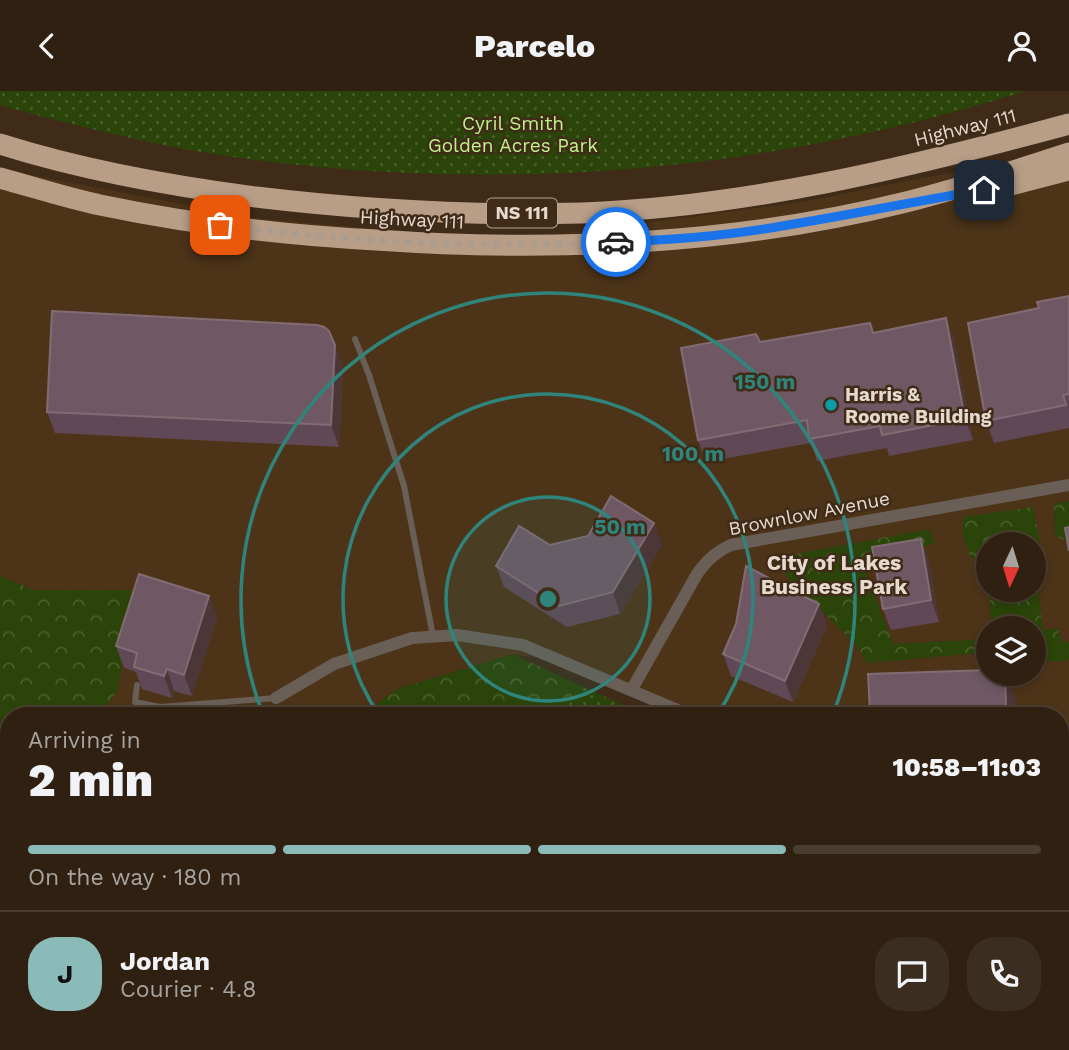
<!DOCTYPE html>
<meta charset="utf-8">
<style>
body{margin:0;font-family:"Work Sans",sans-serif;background:#3b2d1f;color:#f1f3f6;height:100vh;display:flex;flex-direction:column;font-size:26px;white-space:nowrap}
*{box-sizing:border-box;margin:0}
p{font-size:23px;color:#a7a39f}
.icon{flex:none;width:38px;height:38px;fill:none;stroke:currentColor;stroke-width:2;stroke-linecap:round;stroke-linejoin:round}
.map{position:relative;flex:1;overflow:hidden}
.side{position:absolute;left:0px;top:616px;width:1069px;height:343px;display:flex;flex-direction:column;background:#2f2011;border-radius:28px 28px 0 0;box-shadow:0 4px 10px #0003,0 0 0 2px #4a3e31}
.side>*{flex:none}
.needle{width:46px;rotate:184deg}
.controls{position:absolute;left:976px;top:441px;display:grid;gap:14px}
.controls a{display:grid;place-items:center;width:70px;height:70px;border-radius:50%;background:#2f2011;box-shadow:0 4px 10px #0003,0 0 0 2px #4a3e31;font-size:35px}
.pin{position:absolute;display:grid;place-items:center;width:60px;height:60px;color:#fff;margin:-30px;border-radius:14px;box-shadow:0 4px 10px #0006}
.courier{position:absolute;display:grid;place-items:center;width:70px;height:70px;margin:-35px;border:5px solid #1a73e8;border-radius:50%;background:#fff;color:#222;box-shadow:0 2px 9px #0007}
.head em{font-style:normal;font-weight:800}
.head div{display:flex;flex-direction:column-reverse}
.head{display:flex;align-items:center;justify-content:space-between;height:119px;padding:0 28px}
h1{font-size:46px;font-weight:800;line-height:52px}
.bar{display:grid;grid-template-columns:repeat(4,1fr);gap:10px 7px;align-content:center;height:84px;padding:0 28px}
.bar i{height:9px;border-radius:5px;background:#4a3e31}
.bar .current{background:#8bbbb9}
.bar p{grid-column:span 4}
.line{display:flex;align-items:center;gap:18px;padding:0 28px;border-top:2px solid #4a3e31}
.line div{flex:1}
.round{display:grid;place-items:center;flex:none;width:74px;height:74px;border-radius:28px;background:#3b2d1f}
header{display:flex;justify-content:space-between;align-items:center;height:91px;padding:0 28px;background:#2f2011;font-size:32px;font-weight:800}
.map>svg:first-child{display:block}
</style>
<header><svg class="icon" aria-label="back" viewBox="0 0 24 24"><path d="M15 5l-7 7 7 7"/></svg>Parcelo<svg class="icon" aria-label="person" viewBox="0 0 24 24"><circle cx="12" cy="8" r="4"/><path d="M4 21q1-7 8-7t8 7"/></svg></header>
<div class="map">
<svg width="1069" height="959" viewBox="0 0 1069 959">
<defs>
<pattern id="forest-crowns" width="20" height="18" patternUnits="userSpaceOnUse" patternTransform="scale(1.75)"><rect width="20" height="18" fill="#2a4409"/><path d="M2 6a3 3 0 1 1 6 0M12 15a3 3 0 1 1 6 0" fill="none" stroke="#495e2c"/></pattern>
<pattern id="park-dots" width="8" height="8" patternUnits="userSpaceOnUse" patternTransform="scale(1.75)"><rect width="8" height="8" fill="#2a4409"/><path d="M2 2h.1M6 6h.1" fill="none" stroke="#495e2c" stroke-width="1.8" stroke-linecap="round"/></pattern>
<pattern id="water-rules" width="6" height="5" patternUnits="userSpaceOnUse" patternTransform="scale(1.75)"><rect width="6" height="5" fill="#2b7fb6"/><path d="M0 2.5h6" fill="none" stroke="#34698c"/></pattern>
</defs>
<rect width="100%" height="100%" fill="#3f2b17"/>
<!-- built -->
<path fill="#4d3419" d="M1069,56V410L1054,413L1055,444L1069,452V551H1062L1043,540L1034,467V456L1041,455L964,427L988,468L991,537H989V548L893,553L864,475L935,452L855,453L770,468L857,555L867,572L989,561V583H1034V565L1055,571L1069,569V807L1060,799V625H702L591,576L513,563L397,598L360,625H99L118,599L132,500L33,499L0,485V78L254,127L506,150L802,111L1050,62Z"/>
<!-- forest -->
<path fill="url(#forest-crowns)" d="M1069,410V452L1055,444L1054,413Z
M1033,416L1041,456H1034V453H989V482L988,469L971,467L962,442L964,426Z
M929,438L935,452L864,476L893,553L989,548V561L867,572L857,555L770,468Z
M1034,467L1043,539L1057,537L1062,551H1069V569L1055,571L1034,565V537H991L989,499H1034Z
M0,485L33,499H132L118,599L99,625H9V950H680L682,959H0V846L4,829L0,810Z
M513,563L577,593L565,625H360L397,598Z"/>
<!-- park -->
<path fill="url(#park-dots)" d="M0,0H1026C775,78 525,102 263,70C177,60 93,39 10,17L0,14Z
M577,593L647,625H565Z
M1061,841L1069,854V959H991L995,950H1060Z"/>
<!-- water -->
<path fill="url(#water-rules)" d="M680,950H995L991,959H682Z"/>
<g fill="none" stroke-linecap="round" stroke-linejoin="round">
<!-- lane -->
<path stroke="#695f56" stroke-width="6" d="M355,248L369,284L404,395L433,545
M137,594L135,611L160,616L276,607"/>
<!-- street -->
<path stroke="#695f56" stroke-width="12" d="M632,598L697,483C707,469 716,461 731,454L1069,394
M276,607L334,573L412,547L457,544L523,554L692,625
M1060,806L1069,816"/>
<!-- highway -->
<path stroke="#b89e87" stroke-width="21" d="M0,53C82,79 171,95 256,106C364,119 473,125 582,122C746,116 911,76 1069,33
M0,87C33,96 67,107 100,114C191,133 283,144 376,149C551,161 731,154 902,112C958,98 1014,80 1069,62
M1011,94L1069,79"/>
</g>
<!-- wall -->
<path fill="#614856" d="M1069,205V337L994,352L986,330L1039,217Z
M946,227L954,249L973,349L889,365L887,357L817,370L811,352L706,371L698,349L760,251L874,242Z
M343,275L339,356L55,342L47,321Z
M654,432L662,454L620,523L567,536L504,496L496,475L550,454Z
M929,470L939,531L891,539L883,518Z
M209,505L217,527L192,605L174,600L172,607L142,598L136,581L124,577L116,555Z
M819,513L827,535L793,611L731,585L723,563Z
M1016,610L1017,625H871L870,621Z"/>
<!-- shaded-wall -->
<path fill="#4d3637" d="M946,227L954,249L973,349L965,328Z
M335,254L343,275L339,356L331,334Z
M654,432L662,454L620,523L613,501Z
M921,448L929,470L939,531L931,509Z
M209,505L217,527L192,605L184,584Z
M819,513L827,535L793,611L785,590Z
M167,578L174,600L172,607L164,585Z
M1005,583H1006L1016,610L1017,625H1009L1006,616Z"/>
<!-- building -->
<path fill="#6f5863" stroke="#826c73" stroke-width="2" d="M1069,205V303L1063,304L1066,314L986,330L968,232L1039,217L1037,211Z
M52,220L317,234L324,236L329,240L335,254L331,334L47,321Z
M946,227L965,328L882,344L880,335L809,348L807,329L698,349L681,257L756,243L760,251L870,232L873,242Z
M611,405L654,432L613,501L559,515L496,475L519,435L550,454L588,445Z
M1069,436V460L1065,437Z
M921,448L931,509L883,518L872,456Z
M746,475L819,513L785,590L723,563L736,533Z
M139,483L209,505L184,584L167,578L164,585L134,576L137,562L116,555Z
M989,579V583H1005L1006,616L949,618L946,625H932L928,619L870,621L868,583Z"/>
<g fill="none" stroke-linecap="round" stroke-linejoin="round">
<!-- done -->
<path stroke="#ac9c8d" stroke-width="7" stroke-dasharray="0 12.6" d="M220,134C352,152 483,157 616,151"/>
<!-- route -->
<path stroke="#1a73e8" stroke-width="9" d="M616,151C671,149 727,145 782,135C850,124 916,110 984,99"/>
</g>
<!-- distance rings -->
<circle cx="548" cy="508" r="102" fill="#2f857c" fill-opacity=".12"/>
<g fill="none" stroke="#2f857c" stroke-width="3.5">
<circle cx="548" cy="508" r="102"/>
<path d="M379 624A205 205 0 1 1 717 624"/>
<path d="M263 623A307 307 0 1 1 833 623"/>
</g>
<!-- markers -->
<circle fill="#0f9aa8" stroke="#3f2b17" stroke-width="2.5" cx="831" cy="314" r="7"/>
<g text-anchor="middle" stroke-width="5" stroke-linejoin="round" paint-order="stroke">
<!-- shield labels -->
<rect fill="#3f2b17" stroke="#b4a596" stroke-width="2" x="487" y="107.5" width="70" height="29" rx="5"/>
<g font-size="18" font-weight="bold" fill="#e6d9cd">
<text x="522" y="128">NS 111</text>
</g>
<!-- park labels -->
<g font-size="19" fill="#bcf289" stroke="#3f2b17">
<text x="513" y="39">Cyril Smith<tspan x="513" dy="22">Golden Acres Park</tspan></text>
</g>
<!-- street labels -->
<g font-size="19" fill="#e6d9cd" stroke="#3f2b17">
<text transform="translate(965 36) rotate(-14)" y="7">Highway 111</text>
<text transform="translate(412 128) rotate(3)" y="7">Highway 111</text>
<text transform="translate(809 422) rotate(-11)" y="7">Brownlow Avenue</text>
</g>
<!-- poi labels -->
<g font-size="19" font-weight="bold" fill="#e6d9cd" stroke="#3f2b17" text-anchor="start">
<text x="845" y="310">Harris &amp;<tspan x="845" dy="22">Roome Building</tspan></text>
</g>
<!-- neighbourhood labels -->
<g font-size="21" font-weight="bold" fill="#e6d9cd" stroke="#3f2b17">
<text x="834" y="479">City of Lakes<tspan x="834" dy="24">Business Park</tspan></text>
</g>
</g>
<circle cx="548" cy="508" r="10" fill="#2f857c" stroke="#3f2b17" stroke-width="3.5"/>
<g font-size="21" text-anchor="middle" font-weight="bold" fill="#2f857c" stroke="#3f2b17" stroke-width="5" stroke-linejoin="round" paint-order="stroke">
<text x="765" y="298">150 m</text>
<text x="693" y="370">100 m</text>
<text x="620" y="443">50 m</text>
</g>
</svg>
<div class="controls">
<a><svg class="needle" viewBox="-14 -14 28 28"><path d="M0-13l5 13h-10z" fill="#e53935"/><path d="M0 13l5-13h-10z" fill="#a7a39f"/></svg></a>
<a><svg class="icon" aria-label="layers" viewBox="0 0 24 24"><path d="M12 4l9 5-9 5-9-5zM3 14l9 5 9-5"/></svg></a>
</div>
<div class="pin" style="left:220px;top:134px;background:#ea580c"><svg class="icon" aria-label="bag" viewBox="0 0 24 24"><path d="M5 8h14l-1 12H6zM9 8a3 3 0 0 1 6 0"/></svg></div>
<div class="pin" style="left:984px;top:99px;background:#1f2937"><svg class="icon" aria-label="home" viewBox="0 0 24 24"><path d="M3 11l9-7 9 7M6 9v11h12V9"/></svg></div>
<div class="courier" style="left:616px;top:151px"><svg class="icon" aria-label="car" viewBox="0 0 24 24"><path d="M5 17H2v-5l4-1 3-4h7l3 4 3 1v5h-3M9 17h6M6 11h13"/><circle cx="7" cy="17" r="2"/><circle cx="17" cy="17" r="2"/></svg></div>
<section class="side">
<div class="head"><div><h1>2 min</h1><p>Arriving in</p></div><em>10:58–11:03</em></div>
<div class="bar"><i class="current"></i><i class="current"></i><i class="current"></i><i></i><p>On the way · 180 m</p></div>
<div class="line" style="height:126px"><b class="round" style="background:#8bbbb9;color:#111">J</b><div><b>Jordan</b><p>Courier · 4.8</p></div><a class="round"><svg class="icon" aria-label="chat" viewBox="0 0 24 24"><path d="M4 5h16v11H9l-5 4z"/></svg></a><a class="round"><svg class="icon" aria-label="phone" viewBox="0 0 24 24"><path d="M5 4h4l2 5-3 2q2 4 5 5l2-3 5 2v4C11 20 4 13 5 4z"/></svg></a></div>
</section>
</div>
